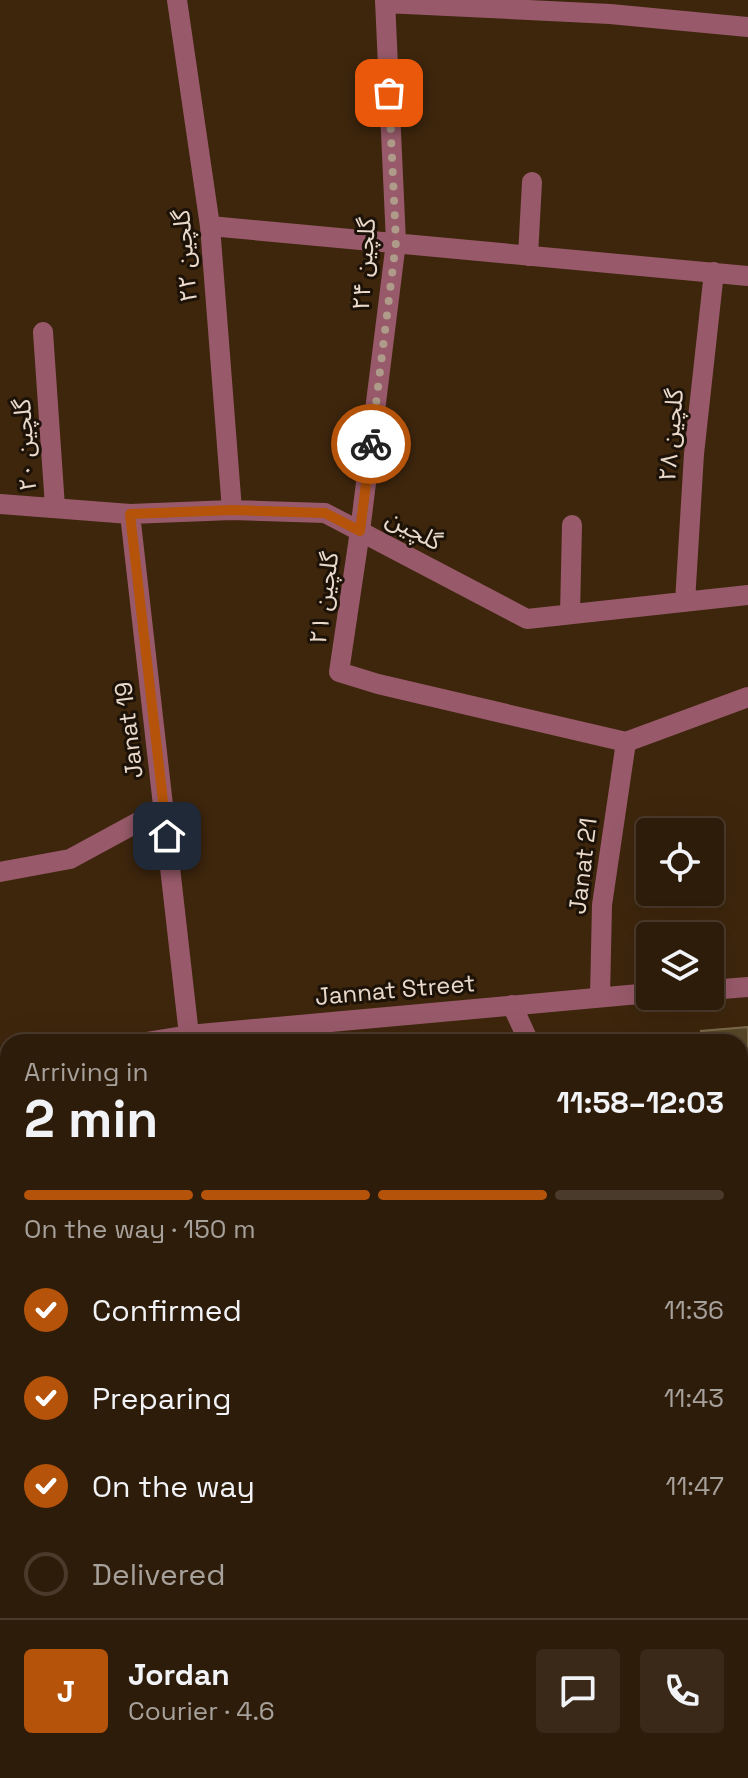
<!DOCTYPE html>
<meta charset="utf-8">
<style>
body{margin:0;font-family:"Space Grotesk","Noto Sans Arabic",sans-serif;background:#3a2918;color:#f1f3f6;height:100vh;display:flex;flex-direction:column;font-size:30px;white-space:nowrap}
*{box-sizing:border-box;margin:0}
p{font-size:26px;color:#a7a19c}
.icon{flex:none;width:44px;height:44px;fill:none;stroke:currentColor;stroke-width:2;stroke-linecap:round;stroke-linejoin:round}
.map{position:relative;flex:1;overflow:hidden}
.side{position:absolute;left:0px;top:1034px;width:748px;height:744px;display:flex;flex-direction:column;background:#2e1c0a;border-radius:24px 24px 0 0;box-shadow:0 8px 32px #0002,0 0 0 2px #493a2b}
.side>*{flex:none}
.fabs{position:absolute;left:636px;top:818px;display:grid;gap:16px}
.fabs a{display:grid;place-items:center;width:88px;height:88px;border-radius:8px;background:#2e1c0a;box-shadow:0 8px 32px #0002,0 0 0 2px #493a2b;font-size:40px}
.pin{position:absolute;display:grid;place-items:center;width:68px;height:68px;color:#fff;margin:-34px;border-radius:16px;box-shadow:0 4px 12px #0006}
.courier{position:absolute;display:grid;place-items:center;width:80px;height:80px;margin:-40px;border:6px solid #b45309;border-radius:50%;background:#fff;color:#222;box-shadow:0 2px 10px #0007}
.headline em{font-style:normal;font-weight:600}
.headline div{display:flex;flex-direction:column-reverse}
.headline{display:flex;align-items:center;justify-content:space-between;height:136px;padding:0 24px}
h1{font-size:52px;font-weight:600;line-height:60px}
.bar{display:grid;grid-template-columns:repeat(4,1fr);gap:12px 8px;align-content:center;height:96px;padding:0 24px}
.bar i{height:10px;border-radius:6px;background:#493a2b}
.bar .selected{background:#b45309}
.bar p{grid-column:span 4}
.line{display:flex;align-items:center;gap:20px;padding:0 24px;border-top:2px solid #493a2b}
.line div{flex:1}
.round{display:grid;place-items:center;flex:none;width:84px;height:84px;border-radius:8px;background:#3a2918}
ol{padding:0 24px;list-style:none}
li{display:flex;align-items:center;gap:24px;height:88px}
li p{margin-inline-start:auto}
li .icon{padding:8px;border-radius:50%;background:#b45309;color:#fff;stroke-width:4}
li:last-child{color:#a7a19c}
li i{width:44px;height:44px;border:4px solid #493a2b;border-radius:50%}
.map>svg:first-child{display:block}
</style>
<div class="map">
<svg width="748" height="1778" viewBox="0 0 748 1778">
<rect width="100%" height="100%" fill="#3e260d"/>
<!-- green -->
<path fill="#3a4817" d="M740,1152L748,1169V1338L740,1345Z"/>
<!-- building -->
<path fill="#574728" stroke="#7c6b4a" stroke-width="2" d="M748,1027V1143L740,1124V1042H706L701,1031Z"/>
<g fill="none" stroke-linecap="round" stroke-linejoin="round">
<!-- minor -->
<path stroke="#985a6a" stroke-width="20" d="M177,0L210,226L232,510
M385,0L396,242L360,531L339,672L378,684L626,742L748,697
M385,3L610,14L748,27
M210,226L748,276
M528,256L532,182
M43,332L55,507
M0,504L130,514L232,510L325,513L527,619L748,595
M130,514L189,1035
M685,602L694,454L714,272
M570,614L572,525
M0,872L70,859L164,808
M710,990L748,987
M600,997L602,905L626,742
M512,1005L529,1042
M146,1042L189,1035L650,993
M0,1059L8,1058
M0,1152L8,1158
M0,1306L8,1290
M0,1444L8,1456
M0,1582L8,1580
M740,1652H748
M608,1770L609,1778
M51,1778L52,1770
M279,1778L280,1770"/>
</g>
<g fill="none" stroke-linecap="round" stroke-linejoin="round">
<!-- done -->
<path stroke="#ae9b89" stroke-width="8" stroke-dasharray="0 14.4" d="M371,444L396,242L389,93"/>
<!-- route -->
<path stroke="#b45309" stroke-width="10" d="M167,836L130,514L232,510L325,513L360,531L371,444"/>
</g>
<g text-anchor="middle" stroke-width="6" stroke-linejoin="round" paint-order="stroke">
<!-- street labels -->
<g font-size="24" fill="#eadacc" stroke="#1c1208">
<text transform="translate(185 256) rotate(-95)" y="8">گلچین ۲۲</text>
<text transform="translate(364 264) rotate(-86)" y="8">گلچین ۲۴</text>
<text transform="translate(671 435) rotate(-85)" y="8">گلچین ۲۸</text>
<text transform="translate(25 445) rotate(-94)" y="8">گلچین ۲۰</text>
<text transform="translate(414 530) rotate(28)" y="8">گلچین</text>
<text transform="translate(324 598) rotate(-82)" y="8">گلچین ۲۱</text>
<text transform="translate(129 730) rotate(-97)" y="8">Janat 19</text>
<text transform="translate(583 866) rotate(-83)" y="8">Janat 21</text>
<text transform="translate(395 990) rotate(-5)" y="8">Jannat Street</text>
</g>
</g>
</svg>
<div class="fabs">
<a><svg class="icon" aria-label="locate" viewBox="0 0 24 24"><circle cx="12" cy="12" r="6"/><path d="M12 2v4M12 18v4M2 12h4M18 12h4"/></svg></a>
<a><svg class="icon" aria-label="layers" viewBox="0 0 24 24"><path d="M12 4l9 5-9 5-9-5zM3 14l9 5 9-5"/></svg></a>
</div>
<div class="pin" style="left:389px;top:93px;background:#ea580c"><svg class="icon" aria-label="bag" viewBox="0 0 24 24"><path d="M5 8h14l-1 12H6zM9 8a3 3 0 0 1 6 0"/></svg></div>
<div class="pin" style="left:167px;top:836px;background:#1f2937"><svg class="icon" aria-label="home" viewBox="0 0 24 24"><path d="M3 11l9-7 9 7M6 9v11h12V9"/></svg></div>
<div class="courier" style="left:371px;top:444px"><svg class="icon" aria-label="bike" viewBox="0 0 24 24"><circle cx="6" cy="16" r="4"/><circle cx="18" cy="16" r="4"/><path d="M6 16l4-8h5l3 8M10 8l3 8H6M13 5h3"/></svg></div>
<section class="side">
<div class="headline"><div><h1>2 min</h1><p>Arriving in</p></div><em>11:58–12:03</em></div>
<div class="bar"><i class="selected"></i><i class="selected"></i><i class="selected"></i><i></i><p>On the way · 150 m</p></div>
<ol>
<li><svg class="icon" aria-label="check" viewBox="0 0 24 24"><path d="M5 12l5 5 9-10"/></svg>Confirmed<p>11:36</p></li>
<li><svg class="icon" aria-label="check" viewBox="0 0 24 24"><path d="M5 12l5 5 9-10"/></svg>Preparing<p>11:43</p></li>
<li><svg class="icon" aria-label="check" viewBox="0 0 24 24"><path d="M5 12l5 5 9-10"/></svg>On the way<p>11:47</p></li>
<li><i></i>Delivered</li>
</ol>
<div class="line" style="height:144px"><b class="round" style="background:#b45309;color:#fff">J</b><div><b>Jordan</b><p>Courier · 4.6</p></div><a class="round"><svg class="icon" aria-label="chat" viewBox="0 0 24 24"><path d="M4 5h16v11H9l-5 4z"/></svg></a><a class="round"><svg class="icon" aria-label="phone" viewBox="0 0 24 24"><path d="M5 4h4l2 5-3 2q2 4 5 5l2-3 5 2v4C11 20 4 13 5 4z"/></svg></a></div>
</section>
</div>
